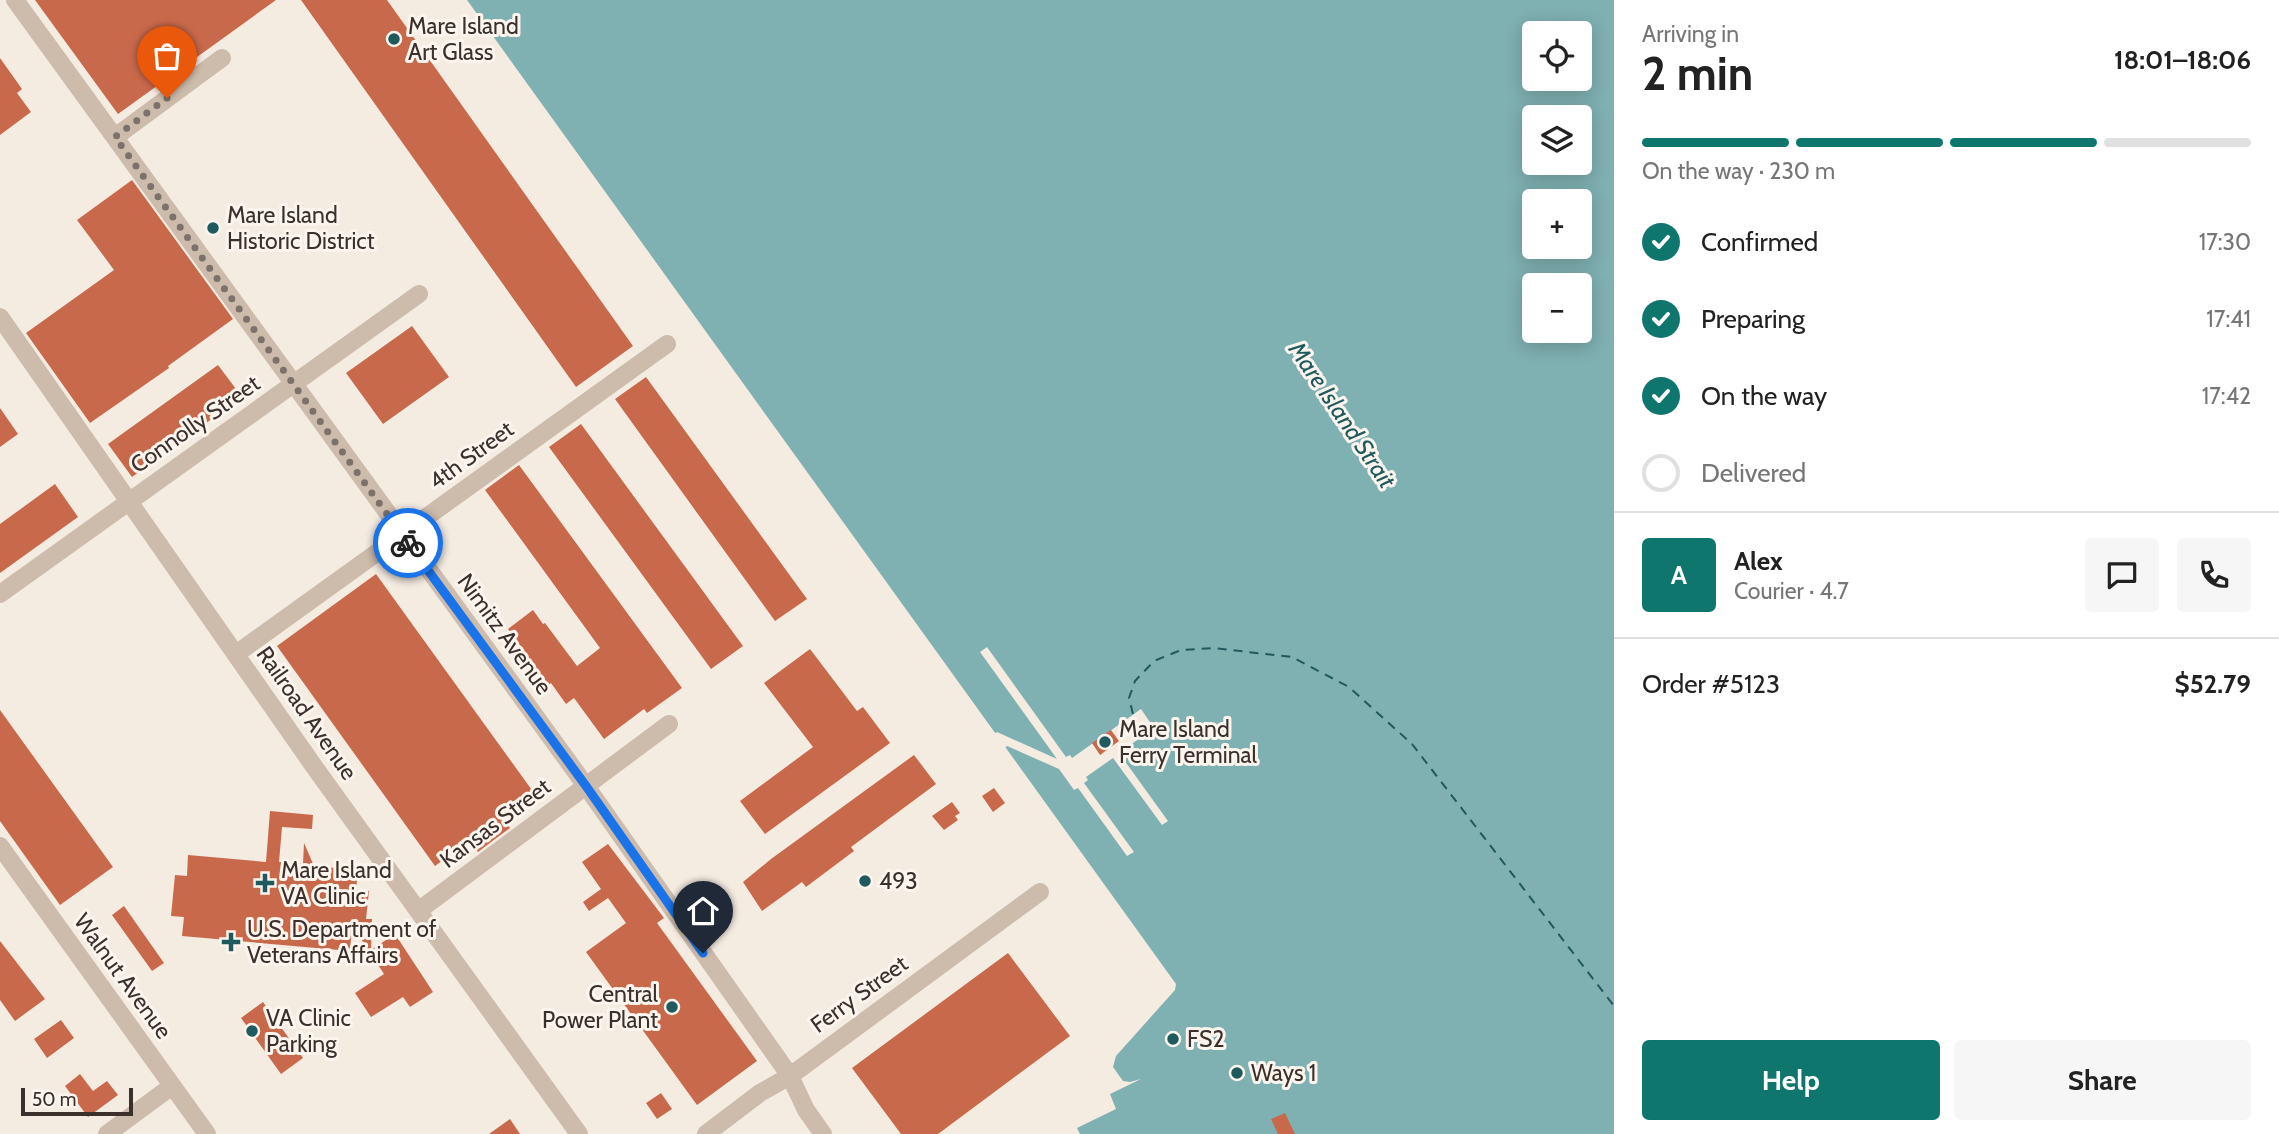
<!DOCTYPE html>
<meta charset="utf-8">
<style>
body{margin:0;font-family:Cabin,sans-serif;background:#f6f6f6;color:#222;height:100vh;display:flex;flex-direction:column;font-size:26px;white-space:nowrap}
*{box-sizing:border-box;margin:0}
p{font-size:23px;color:#767676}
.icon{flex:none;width:38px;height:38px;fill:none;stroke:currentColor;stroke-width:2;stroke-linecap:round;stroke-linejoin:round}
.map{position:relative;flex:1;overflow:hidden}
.drawer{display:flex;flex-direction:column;background:#fff;width:665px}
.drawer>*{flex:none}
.buttons{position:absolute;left:1522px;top:21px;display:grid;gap:14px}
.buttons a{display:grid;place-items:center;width:70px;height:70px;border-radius:7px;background:#fff;box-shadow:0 4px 18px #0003;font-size:35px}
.scale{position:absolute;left:21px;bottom:18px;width:112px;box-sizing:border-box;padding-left:7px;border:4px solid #3b302b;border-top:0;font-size:19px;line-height:24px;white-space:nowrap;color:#3b302b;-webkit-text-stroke:5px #fbf5ee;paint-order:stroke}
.pin{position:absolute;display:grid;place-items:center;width:60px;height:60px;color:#fff;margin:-72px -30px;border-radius:50% 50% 50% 0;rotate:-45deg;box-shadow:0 0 7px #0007}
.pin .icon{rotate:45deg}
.courier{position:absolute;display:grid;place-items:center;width:70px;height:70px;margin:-35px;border:5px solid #1a73e8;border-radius:50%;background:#fff;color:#222;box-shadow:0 2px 9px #0007}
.summary em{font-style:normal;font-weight:700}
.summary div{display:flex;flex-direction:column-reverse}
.summary{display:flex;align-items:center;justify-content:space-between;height:119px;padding:0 28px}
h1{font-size:46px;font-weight:700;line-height:52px}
.bar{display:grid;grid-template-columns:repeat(4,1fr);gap:10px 7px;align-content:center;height:84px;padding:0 28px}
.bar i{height:9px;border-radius:5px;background:#e0e0e0}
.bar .on{background:#0f766e}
.bar p{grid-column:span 4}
.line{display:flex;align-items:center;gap:18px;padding:0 28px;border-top:2px solid #e0e0e0}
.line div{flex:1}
.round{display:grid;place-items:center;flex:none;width:74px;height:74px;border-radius:7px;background:#f6f6f6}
ol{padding:0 28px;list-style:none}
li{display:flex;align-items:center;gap:21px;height:77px}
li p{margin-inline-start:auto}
li .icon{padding:7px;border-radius:50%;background:#0f766e;color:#fff;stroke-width:4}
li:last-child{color:#767676}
li i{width:38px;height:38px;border:4px solid #e0e0e0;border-radius:50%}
.cta{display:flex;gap:14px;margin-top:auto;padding:14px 28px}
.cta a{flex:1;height:80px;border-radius:7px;background:#0f766e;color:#fff;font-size:28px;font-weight:700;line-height:80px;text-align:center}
.cta a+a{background:#f6f6f6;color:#222}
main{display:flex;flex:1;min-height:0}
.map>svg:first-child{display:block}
</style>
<main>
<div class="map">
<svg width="1614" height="1134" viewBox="0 0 1614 1134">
<rect width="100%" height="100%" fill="#f4ebe1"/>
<!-- water -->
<path fill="#7fb0b2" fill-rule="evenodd" d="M467,0H1614V1134H1080L1077,1128L1116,1109L1110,1094L1141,1079L1130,1082L1123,1081L1113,1067L1116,1056L1175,990L1176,984ZM1535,33H1580V79H1535ZM1535,117H1580V163H1535ZM1535,201H1580V247H1535ZM1535,285H1580V331H1535Z"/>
<!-- pier -->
<path fill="#f4ebe1" d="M987,647L1066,757L1070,755L1072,758L1141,709L1154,728L1119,753L1168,821L1162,825L1113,758L1086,777L1088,780L1084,783L1134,852L1127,856L1078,788L1074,790L1059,769L1007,746L1005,748L994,734L997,732L1057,759L980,652Z"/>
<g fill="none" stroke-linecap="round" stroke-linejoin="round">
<!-- ferry -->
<path stroke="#1f5a5e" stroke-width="2" stroke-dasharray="9 7" stroke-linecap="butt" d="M1133,714L1129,698L1135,681L1154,661L1181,650L1213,648L1292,657L1349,687L1412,744L1614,1006"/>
</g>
<!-- building -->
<path fill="#c8694b" d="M35,0H276L118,114Z
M301,0H387L633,346L576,387Z
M0,58L22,89L17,93L31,112L0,135Z
M132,180L233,319L168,366L169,368L90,423L26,333L114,270L77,220Z
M412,326L449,377L383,424L346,373Z
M218,365L242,397L132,477L108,444Z
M646,377L807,599L775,621L615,399Z
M0,408L18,434L0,447Z
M581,424L743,646L711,669L549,447Z
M519,465L682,688L647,713L644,709L604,739L574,698L566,704L551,683L545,688L524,658L528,656L508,629L533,610L543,624L545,623L577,666L600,648L485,490Z
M55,484L78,517L0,573V524Z
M376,574L534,793L502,816L510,828L495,839L478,852L469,841L435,866L277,646Z
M810,649L857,711L863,707L890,743L765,834L740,801L813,747L764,683Z
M0,710L113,867L60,905L0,821Z
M1111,730L1119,741L1100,755L1092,743Z
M914,755L936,784L851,847L854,851L806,887L802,882L762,911L743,882L771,859Z
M994,788L1005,803L993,812L982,796Z
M952,802L960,813L955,816L958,820L944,830L932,816Z
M270,811L313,815L312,829L282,827L279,862L303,864L304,843L314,866L358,870L356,890L369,891L366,919H372L371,950L395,934L433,992L410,1007L403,997L371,1017L355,993L384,974L352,925L350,951L182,936L184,917L171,916L175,875L187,876L188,855L266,862Z
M608,844L664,918L657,923L757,1061L697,1105L586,952L626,923L608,898L589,911L583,902L601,889L582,862Z
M124,906L164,963L152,971L112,915Z
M0,941L45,999L15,1021L0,1000Z
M1008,953L1070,1036L938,1134H901L852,1068Z
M263,1002L303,1058L281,1074L241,1018Z
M61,1020L74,1038L47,1058L34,1039Z
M80,1074L93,1091L107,1081L118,1095L88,1117L65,1086Z
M661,1093L672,1109L657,1119L646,1103Z
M1285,1113L1295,1134H1278L1271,1119Z
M510,1119L520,1134H489Z"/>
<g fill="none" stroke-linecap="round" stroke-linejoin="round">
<!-- minor -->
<path stroke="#cdbbac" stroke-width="18" d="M15,0L586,786L790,1076L806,1110L823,1134
M115,137L222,58
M0,317L313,765L579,1134
M0,594L419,294
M236,654L667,344
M0,846L207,1134
M418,911L669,724
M107,1134L172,1086
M706,1134L760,1093L790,1076L1040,892"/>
</g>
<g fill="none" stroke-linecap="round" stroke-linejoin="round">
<!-- done -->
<path stroke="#7c716b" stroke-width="7" stroke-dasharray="0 12.6" d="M167,98L115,137L408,543"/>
<!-- route -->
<path stroke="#1a73e8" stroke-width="9" d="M408,543L586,786L703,953"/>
</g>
<!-- markers -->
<g fill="#1f5a5e" stroke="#fbf5ee" stroke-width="2.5">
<circle cx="394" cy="39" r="7"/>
<circle cx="213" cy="228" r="7"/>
<circle cx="1105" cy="742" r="7"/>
<circle cx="865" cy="881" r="7"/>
<path d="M261.5 872.5h7v7h7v7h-7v7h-7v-7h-7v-7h7z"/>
<path d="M227.5 931.5h7v7h7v7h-7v7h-7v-7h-7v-7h7z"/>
<circle cx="672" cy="1007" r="7"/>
<circle cx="252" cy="1031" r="7"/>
<circle cx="1173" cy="1039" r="7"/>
<circle cx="1237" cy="1073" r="7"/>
</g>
<g text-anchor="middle" stroke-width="6" stroke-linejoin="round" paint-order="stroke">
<!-- poi labels -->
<g font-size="23" fill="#3b302b" stroke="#fbf5ee" text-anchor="start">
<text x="408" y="34">Mare Island<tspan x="408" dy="26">Art Glass</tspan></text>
<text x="227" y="223">Mare Island<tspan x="227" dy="26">Historic District</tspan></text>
<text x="1119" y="737">Mare Island<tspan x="1119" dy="26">Ferry Terminal</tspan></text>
<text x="281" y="878">Mare Island<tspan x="281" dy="26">VA Clinic</tspan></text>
<text x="879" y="889">493</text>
<text x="247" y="937">U.S. Department of<tspan x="247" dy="26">Veterans Affairs</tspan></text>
<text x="658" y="1002" text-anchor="end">Central<tspan x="658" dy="26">Power Plant</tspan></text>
<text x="266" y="1026">VA Clinic<tspan x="266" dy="26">Parking</tspan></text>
<text x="1187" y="1047">FS2</text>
<text x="1251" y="1081">Ways 1</text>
</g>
<!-- street labels -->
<g font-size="23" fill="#3b302b" stroke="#fbf5ee">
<text transform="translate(195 424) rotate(-35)" y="8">Connolly Street</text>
<text transform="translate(471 455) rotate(-36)" y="8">4th Street</text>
<text transform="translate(505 634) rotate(54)" y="8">Nimitz Avenue</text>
<text transform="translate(307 713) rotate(55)" y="8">Railroad Avenue</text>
<text transform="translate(495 823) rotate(-37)" y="8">Kansas Street</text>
<text transform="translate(123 976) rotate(54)" y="8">Walnut Avenue</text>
<text transform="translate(859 994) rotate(-36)" y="8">Ferry Street</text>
</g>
<!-- water labels -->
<g font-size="24" font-style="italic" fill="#1f5a5e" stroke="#fbf5ee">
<text transform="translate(1342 415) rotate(56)" y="8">Mare Island Strait</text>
</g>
</g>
</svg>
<div class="buttons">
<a><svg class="icon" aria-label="locate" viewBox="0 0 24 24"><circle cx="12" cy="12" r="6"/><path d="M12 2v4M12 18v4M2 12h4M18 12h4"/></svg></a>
<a><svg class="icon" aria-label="layers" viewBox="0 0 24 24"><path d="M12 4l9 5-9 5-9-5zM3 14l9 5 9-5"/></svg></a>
<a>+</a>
<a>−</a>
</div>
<div class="scale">50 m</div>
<div class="pin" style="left:167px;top:98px;background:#ea580c"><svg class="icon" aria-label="bag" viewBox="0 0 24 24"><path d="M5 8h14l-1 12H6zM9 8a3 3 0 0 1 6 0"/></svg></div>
<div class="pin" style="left:703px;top:953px;background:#1f2937"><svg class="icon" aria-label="home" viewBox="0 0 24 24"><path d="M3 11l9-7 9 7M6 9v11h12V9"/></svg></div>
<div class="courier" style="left:408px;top:543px"><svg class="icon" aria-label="bike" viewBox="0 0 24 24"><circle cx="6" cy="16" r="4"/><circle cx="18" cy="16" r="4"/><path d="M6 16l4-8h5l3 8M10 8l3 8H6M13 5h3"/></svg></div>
</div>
<section class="drawer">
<div class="summary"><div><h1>2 min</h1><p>Arriving in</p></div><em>18:01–18:06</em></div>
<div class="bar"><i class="on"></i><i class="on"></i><i class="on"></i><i></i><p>On the way · 230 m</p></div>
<ol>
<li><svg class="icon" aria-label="check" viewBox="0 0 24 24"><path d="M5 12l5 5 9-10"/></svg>Confirmed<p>17:30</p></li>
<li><svg class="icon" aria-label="check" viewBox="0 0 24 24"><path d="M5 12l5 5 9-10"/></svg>Preparing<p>17:41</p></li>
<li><svg class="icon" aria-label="check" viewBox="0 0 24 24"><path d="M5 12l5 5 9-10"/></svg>On the way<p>17:42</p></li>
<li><i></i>Delivered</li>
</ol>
<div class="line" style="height:126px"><b class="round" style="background:#0f766e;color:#fff">A</b><div><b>Alex</b><p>Courier · 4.7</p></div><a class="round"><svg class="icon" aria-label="chat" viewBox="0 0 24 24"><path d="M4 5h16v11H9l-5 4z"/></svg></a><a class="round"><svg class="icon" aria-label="phone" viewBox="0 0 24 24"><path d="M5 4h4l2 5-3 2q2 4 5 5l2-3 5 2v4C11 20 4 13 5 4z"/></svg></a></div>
<div class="line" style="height:91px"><div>Order #5123</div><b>$52.79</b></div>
<div class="cta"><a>Help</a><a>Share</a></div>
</section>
</main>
